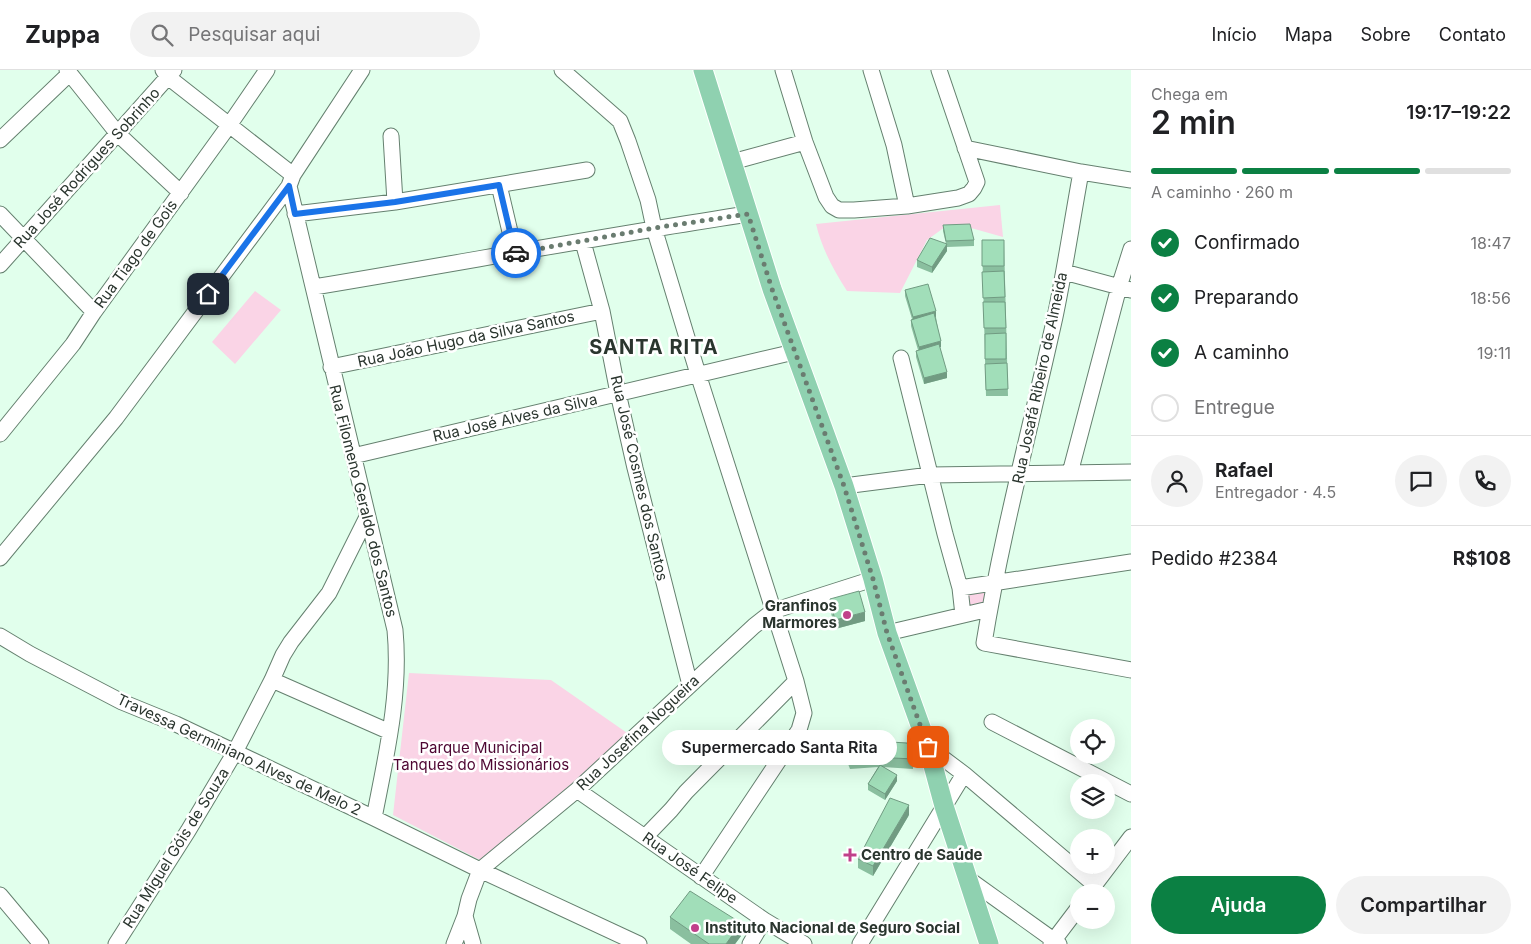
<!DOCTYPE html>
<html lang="pt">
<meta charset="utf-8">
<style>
body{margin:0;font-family:Inter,sans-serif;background:#f2f2f2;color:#202124;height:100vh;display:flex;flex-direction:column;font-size:19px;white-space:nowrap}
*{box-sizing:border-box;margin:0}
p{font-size:16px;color:#757577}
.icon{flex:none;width:28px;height:28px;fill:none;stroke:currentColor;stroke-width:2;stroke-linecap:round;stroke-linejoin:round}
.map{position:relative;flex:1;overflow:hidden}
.drawer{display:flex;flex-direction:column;background:#fff;width:400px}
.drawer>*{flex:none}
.controls{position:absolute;left:1070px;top:649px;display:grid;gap:10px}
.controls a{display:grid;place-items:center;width:45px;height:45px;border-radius:50%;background:#fff;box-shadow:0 5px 20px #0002;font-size:25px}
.pin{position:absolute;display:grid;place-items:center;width:42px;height:42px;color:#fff;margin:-21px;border-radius:10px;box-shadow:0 2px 8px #0006}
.courier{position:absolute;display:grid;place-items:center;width:50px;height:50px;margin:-25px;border:4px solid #1a73e8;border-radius:50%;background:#fff;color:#222;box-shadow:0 1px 6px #0007}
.bubble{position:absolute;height:35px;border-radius:18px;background:#fff;box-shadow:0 5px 20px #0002;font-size:16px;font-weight:600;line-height:35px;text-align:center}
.head em{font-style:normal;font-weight:600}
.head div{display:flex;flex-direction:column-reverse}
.head{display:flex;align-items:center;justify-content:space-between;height:85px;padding:0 20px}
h1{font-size:32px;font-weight:600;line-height:38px}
.bar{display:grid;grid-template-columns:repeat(4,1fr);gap:8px 5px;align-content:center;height:60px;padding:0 20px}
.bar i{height:6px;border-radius:4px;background:#e0e0e0}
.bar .current{background:#0b8043}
.bar p{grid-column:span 4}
.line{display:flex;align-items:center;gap:12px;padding:0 20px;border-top:1px solid #e0e0e0}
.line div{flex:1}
.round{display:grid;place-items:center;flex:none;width:52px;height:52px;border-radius:26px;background:#f2f2f2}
ol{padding:0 20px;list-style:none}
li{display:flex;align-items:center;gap:15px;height:55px}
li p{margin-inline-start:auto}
li .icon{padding:5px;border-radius:50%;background:#0b8043;color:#fff;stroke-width:4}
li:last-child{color:#757577}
li i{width:28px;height:28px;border:2px solid #e0e0e0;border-radius:50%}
.action{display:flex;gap:10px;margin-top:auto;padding:10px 20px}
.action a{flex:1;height:58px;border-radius:30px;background:#0b8043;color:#fff;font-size:20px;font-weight:600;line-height:58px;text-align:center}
.action a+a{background:#f2f2f2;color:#202124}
header{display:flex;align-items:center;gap:30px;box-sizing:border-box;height:70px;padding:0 25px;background:#fff;border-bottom:1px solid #e0e0e0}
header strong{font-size:24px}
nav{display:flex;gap:28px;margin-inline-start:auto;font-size:18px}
.search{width:350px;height:45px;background:#f2f2f2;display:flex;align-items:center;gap:12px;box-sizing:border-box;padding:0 18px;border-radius:28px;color:#757577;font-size:19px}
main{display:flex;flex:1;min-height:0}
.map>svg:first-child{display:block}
</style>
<header>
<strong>Zuppa</strong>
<div class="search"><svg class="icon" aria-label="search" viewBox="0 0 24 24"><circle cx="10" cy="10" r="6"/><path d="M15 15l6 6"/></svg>Pesquisar aqui</div>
<nav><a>Início</a><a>Mapa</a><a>Sobre</a><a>Contato</a></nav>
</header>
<main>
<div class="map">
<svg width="1131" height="874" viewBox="0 0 1131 874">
<rect width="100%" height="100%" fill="#e1ffec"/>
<!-- green -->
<path fill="#fad4e6" d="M1000,135L1003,167L964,156L945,157L927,170L900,223L847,221C833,199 822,179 816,154Z
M255,221L281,240L235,294L212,272Z
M988,522L983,538L968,541L965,525Z
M409,603L551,610L630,665L480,790L393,745Z"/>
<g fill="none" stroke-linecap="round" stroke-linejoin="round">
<!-- minor casing -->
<g stroke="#65806f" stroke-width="17">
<path id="minor" d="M67,0L118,64L181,123
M163,0L168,7L293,105
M562,0L620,51L628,71L648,130L654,158L698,304L796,611L804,643L799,660L701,807
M783,0L805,72L826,127L832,136L839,140H854L907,136L958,128L969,124L974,118L977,112L939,0
M871,0L894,75L907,136
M391,66L395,132
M0,70L69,4
M965,78L1081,102L1131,110
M732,92L805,72
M1081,102C1072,151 1065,199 1055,247C1031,356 1002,463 984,573L1131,600
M499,115L515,183
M289,116L395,560C401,624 386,686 374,748
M0,144L94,242
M295,144L395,132L587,100
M583,172L602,241L618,323L635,398L690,615
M0,195L174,0
M1064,202L1131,220
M314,217C459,193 603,166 748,144
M901,288L945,464L960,518L963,545
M331,297L602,241
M0,364L73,274L94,242L230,54L267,0
M353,386L794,282
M1070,403L1119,217L1131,179
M844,416L930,405L1131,402
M0,488L116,348L289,116L293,105L362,0
M960,518L1131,492
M887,563L989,539
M0,566L30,584L122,632L176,654L374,748L480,800L639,874
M272,610L390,662
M992,652L1131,724
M928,677L964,704L1095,815
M577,720L764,850L804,874
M645,767L671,740L686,722L796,611
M967,808L1059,874
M1090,821L1131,767
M0,825L41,874
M116,874L188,761L235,682L272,610L283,585L291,572L329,523L367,447
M454,874L465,846
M473,874L465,846L469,829L480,800L577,720L754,556L773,541L873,509
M750,874L764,850
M860,874L964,704
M1051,874L1079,837"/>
</g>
<!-- major casing -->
<g stroke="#fff" stroke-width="21">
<path id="major" d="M703,0L772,219L844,416L873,509L887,563L928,677L944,736L989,874"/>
</g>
<!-- minor -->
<use href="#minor" stroke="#fff" stroke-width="15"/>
<!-- major -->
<use href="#major" stroke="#8fd1b0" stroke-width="19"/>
</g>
<!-- wall -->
<path fill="#8abf9f" d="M943,155L974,170V176L947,177V181L932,203L917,197V190L946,174L943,161Z
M982,170H1004L1008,326H986Z
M905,220L936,247L941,277H940L947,308L924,314L916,287V281L918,280L911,256V250L912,249L905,226Z
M830,529L865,551L835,559L830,539Z
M845,676L913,689V699L883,697L897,711L885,730L868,720V714L878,697L850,699L845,686Z
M909,745L873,806L858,798V789Z
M670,847L741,866L735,874H691L670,859Z"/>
<!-- shaded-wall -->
<path fill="#719b82" d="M947,174V181L932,203V197Z
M936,241V247L913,253V247Z
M941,271V277L919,283V277Z
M947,302V308L924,314V308Z
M865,542V551L835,559V550Z
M897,705V711L885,730V724Z
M909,735V745L873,806V796Z
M741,853V866L735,874H726Z"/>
<!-- building -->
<path fill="#a1deb9" stroke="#719b82" d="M970,154L974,170L946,171L943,155Z
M930,168L947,174L932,197L917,190Z
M982,170H1004V196H982Z
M1004,201L1005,227L983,228L982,202Z
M928,214L936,241L913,247L905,220Z
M983,232H1005L1006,258H984Z
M934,243L941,271L919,277L911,250Z
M1006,263V289H985V264Z
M939,274L947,302L924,308L916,281Z
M1007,293L1008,319L986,320L985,294Z
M859,521L865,542L835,550L830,529Z
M874,671L907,673L913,689L874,687L850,689L845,676Z
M880,695L897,705L885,724L868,714Z
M890,728L909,735L873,796L858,789Z
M690,821L741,853L726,874H709L670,847Z"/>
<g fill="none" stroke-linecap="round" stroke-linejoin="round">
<!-- done -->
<path stroke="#6a7c70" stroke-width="5" stroke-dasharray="0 9" d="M516,183L654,158L748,144L772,219L844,416L873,509L887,563L928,677"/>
<!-- route -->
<path stroke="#1a73e8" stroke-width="6" d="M208,224L289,116L295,144L395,132L499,115L515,183H516"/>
</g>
<!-- markers -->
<g fill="#c1408a" stroke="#fff" stroke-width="2">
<circle cx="847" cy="545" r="5"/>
<path d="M847.5 777.5h5v5h5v5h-5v5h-5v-5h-5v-5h5z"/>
<circle cx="695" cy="858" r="5"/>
</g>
<g text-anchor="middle" stroke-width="5" stroke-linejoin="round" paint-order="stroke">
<!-- street labels -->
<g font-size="15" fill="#2a352e" stroke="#fff">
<text transform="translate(87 98) rotate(-48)" y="5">Rua José Rodrigues Sobrinho</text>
<text transform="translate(136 184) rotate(-54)" y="5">Rua Tiago de Gois</text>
<text transform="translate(466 269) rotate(-12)" y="5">Rua João Hugo da Silva Santos</text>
<text transform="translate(1040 308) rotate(-78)" y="5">Rua Josafá Ribeiro de Almeida</text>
<text transform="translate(515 348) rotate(-13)" y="5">Rua José Alves da Silva</text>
<text transform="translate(639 408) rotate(77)" y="5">Rua José Cosmes dos Santos</text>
<text transform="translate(363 431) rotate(76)" y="5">Rua Filomeno Geraldo dos Santos</text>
<text transform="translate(638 663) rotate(-43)" y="5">Rua Josefina Nogueira</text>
<text transform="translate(239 685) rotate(25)" y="5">Travessa Germiniano Alves de Melo 2</text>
<text transform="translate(176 778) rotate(-58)" y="5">Rua Miguel Góis de Souza</text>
<text transform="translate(690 798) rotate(35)" y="5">Rua José Felipe</text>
</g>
<!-- poi labels -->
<g font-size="15" font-weight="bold" fill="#2a352e" stroke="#fff" text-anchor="start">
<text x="837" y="541" text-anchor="end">Granfinos<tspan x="837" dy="17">Marmores</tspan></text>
<text x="861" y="790">Centro de Saúde</text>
<text x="705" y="863">Instituto Nacional de Seguro Social</text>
</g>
<!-- park labels -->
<g font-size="15" fill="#4d0632" stroke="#fff">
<text x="481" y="683">Parque Municipal<tspan x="481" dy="17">Tanques do Missionários</tspan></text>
</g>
<!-- district labels -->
<g font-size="20" font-weight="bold" letter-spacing="1" fill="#2a352e" stroke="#fff">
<text x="654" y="284">SANTA RITA</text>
</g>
</g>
</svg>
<div class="controls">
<a><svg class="icon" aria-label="locate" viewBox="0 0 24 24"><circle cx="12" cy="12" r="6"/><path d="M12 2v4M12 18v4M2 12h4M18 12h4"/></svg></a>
<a><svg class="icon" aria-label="layers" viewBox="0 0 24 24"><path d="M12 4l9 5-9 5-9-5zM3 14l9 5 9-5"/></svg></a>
<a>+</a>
<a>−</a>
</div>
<div class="pin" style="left:928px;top:677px;background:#ea580c"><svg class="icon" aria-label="bag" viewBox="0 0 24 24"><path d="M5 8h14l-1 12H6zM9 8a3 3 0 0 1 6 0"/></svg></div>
<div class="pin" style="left:208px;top:224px;background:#1f2937"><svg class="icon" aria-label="home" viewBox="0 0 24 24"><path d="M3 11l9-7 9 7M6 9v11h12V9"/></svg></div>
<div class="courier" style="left:516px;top:183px"><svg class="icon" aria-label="car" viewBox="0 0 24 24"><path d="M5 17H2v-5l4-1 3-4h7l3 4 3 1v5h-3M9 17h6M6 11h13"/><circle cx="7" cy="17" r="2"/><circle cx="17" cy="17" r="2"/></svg></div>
<div class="bubble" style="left:662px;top:660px;width:235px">Supermercado Santa Rita</div>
</div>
<section class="drawer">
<div class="head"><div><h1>2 min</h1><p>Chega em</p></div><em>19:17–19:22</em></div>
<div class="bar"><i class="current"></i><i class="current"></i><i class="current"></i><i></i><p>A caminho · 260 m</p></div>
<ol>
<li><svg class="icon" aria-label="check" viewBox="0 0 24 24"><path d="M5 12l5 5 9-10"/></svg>Confirmado<p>18:47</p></li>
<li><svg class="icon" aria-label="check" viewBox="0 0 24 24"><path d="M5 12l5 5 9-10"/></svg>Preparando<p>18:56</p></li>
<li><svg class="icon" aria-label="check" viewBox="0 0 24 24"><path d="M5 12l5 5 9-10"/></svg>A caminho<p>19:11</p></li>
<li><i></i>Entregue</li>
</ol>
<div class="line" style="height:90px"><a class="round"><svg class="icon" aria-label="person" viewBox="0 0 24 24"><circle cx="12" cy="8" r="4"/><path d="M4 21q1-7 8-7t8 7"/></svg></a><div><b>Rafael</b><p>Entregador · 4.5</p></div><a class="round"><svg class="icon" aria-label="chat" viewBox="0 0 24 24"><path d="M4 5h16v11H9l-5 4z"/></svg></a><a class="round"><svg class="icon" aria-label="phone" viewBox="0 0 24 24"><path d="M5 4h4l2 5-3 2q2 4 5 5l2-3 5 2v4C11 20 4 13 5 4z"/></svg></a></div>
<div class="line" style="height:65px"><div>Pedido #2384</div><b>R$108</b></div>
<div class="action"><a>Ajuda</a><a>Compartilhar</a></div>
</section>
</main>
